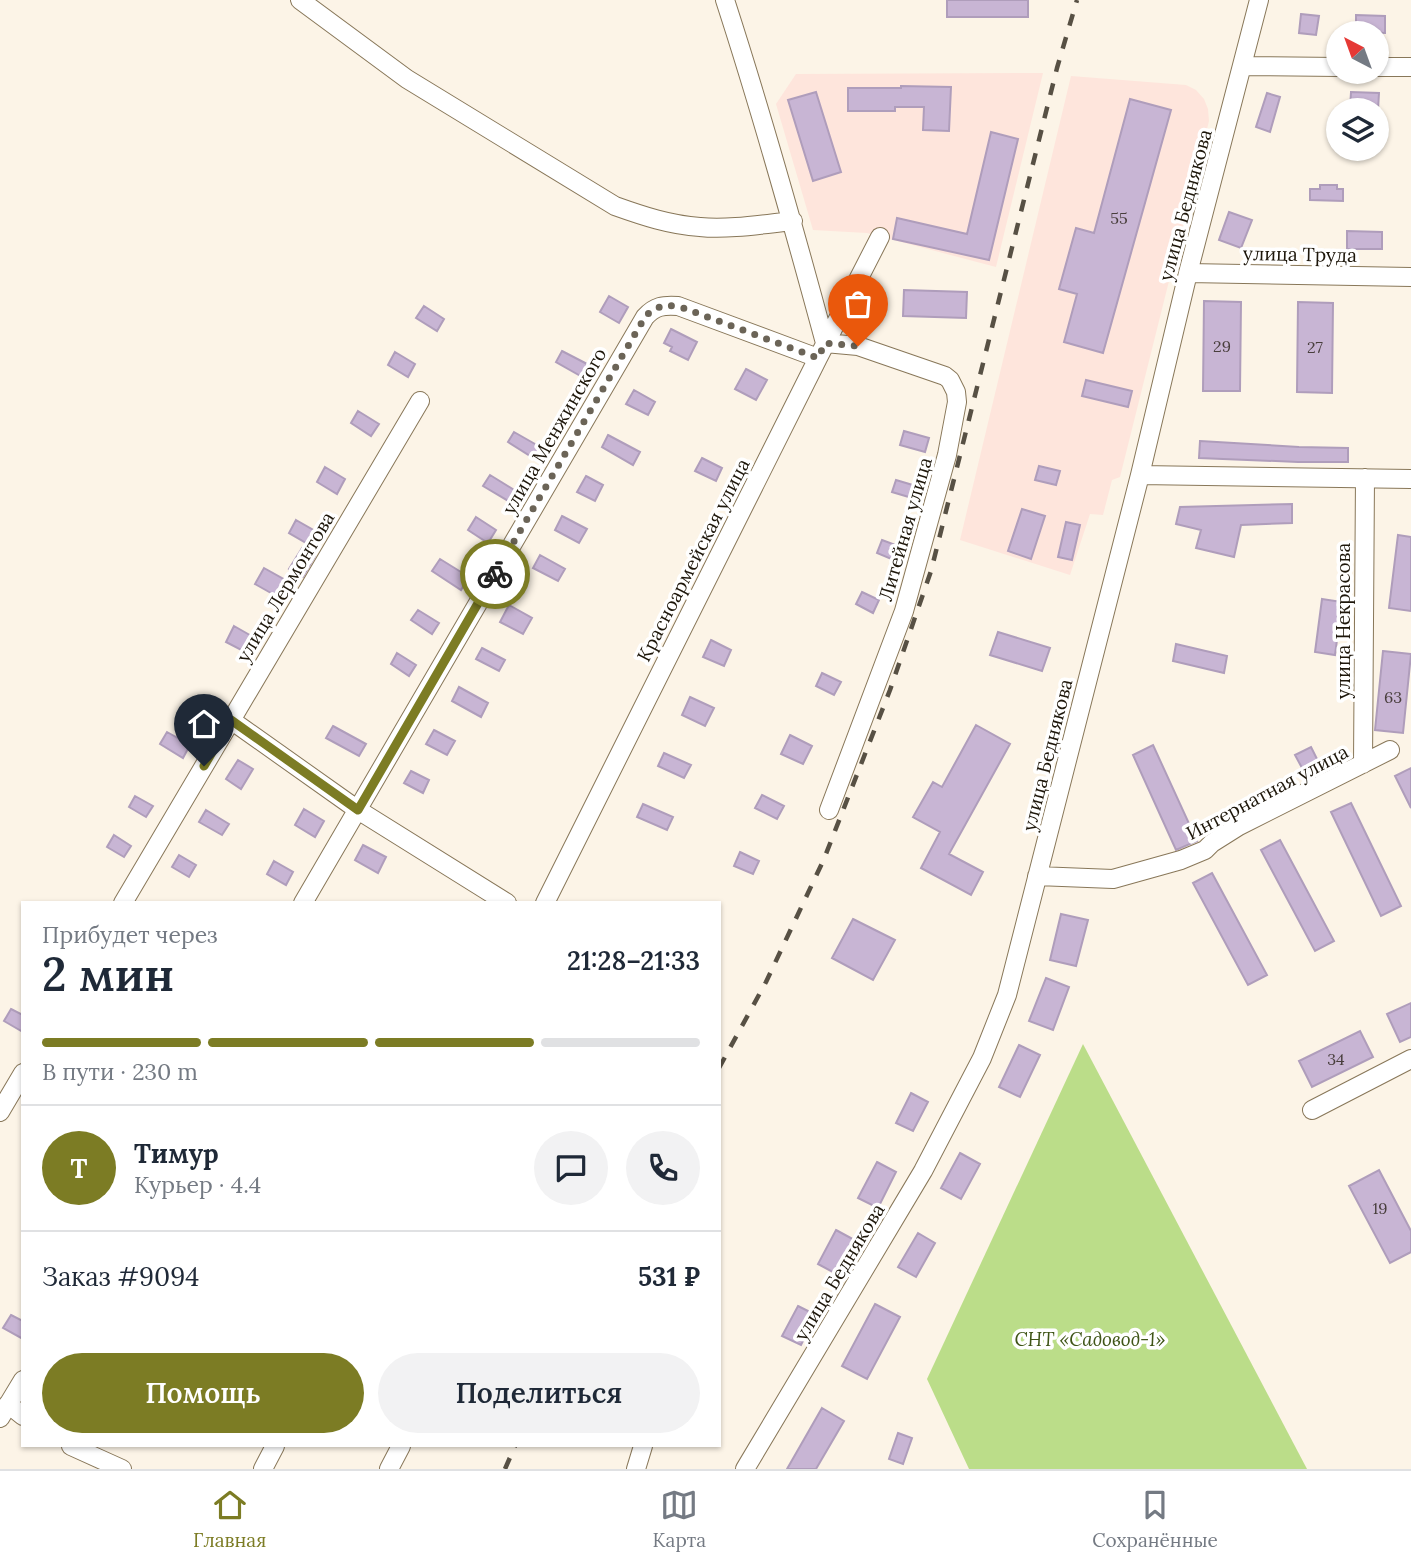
<!DOCTYPE html>
<html lang="ru">
<meta charset="utf-8">
<style>
body{margin:0;font-family:Lora,serif;background:#f2f2f3;color:#1f2937;height:100vh;display:flex;flex-direction:column;font-size:26px;white-space:nowrap}
*{box-sizing:border-box;margin:0}
p{font-size:23px;color:#747a83}
.icon{flex:none;width:38px;height:38px;fill:none;stroke:currentColor;stroke-width:2;stroke-linecap:round;stroke-linejoin:round}
.map{position:relative;flex:1;overflow:hidden}
.details{position:absolute;left:21px;top:901px;width:700px;height:546px;display:flex;flex-direction:column;background:#fff;border-radius:0px;box-shadow:0 2px 5px #0004}
.details>*{flex:none}
.needle{width:46px;rotate:319deg}
.tools{position:absolute;left:1326px;top:21px;display:grid;gap:14px}
.tools a{display:grid;place-items:center;width:63px;height:63px;border-radius:50%;background:#fff;box-shadow:0 2px 5px #0004;font-size:35px}
.pin{position:absolute;display:grid;place-items:center;width:60px;height:60px;color:#fff;margin:-72px -30px;border-radius:50% 50% 50% 0;rotate:-45deg;box-shadow:0 0 7px #0007}
.pin .icon{rotate:45deg}
.courier{position:absolute;display:grid;place-items:center;width:70px;height:70px;margin:-35px;border:5px solid #7c7c24;border-radius:50%;background:#fff;color:#222;box-shadow:0 2px 9px #0007}
.headline em{font-style:normal;font-weight:600}
.headline div{display:flex;flex-direction:column-reverse}
.headline{display:flex;align-items:center;justify-content:space-between;height:119px;padding:0 21px}
h1{font-size:46px;font-weight:600;line-height:52px}
.bar{display:grid;grid-template-columns:repeat(4,1fr);gap:10px 7px;align-content:center;height:84px;padding:0 21px}
.bar i{height:9px;border-radius:5px;background:#e0e1e3}
.bar .selected{background:#7c7c24}
.bar p{grid-column:span 4}
.line{display:flex;align-items:center;gap:18px;padding:0 21px;border-top:2px solid #e0e1e3}
.line div{flex:1}
.round{display:grid;place-items:center;flex:none;width:74px;height:74px;border-radius:37px;background:#f2f2f3}
.action{display:flex;gap:14px;margin-top:auto;padding:14px 21px}
.action a{flex:1;height:80px;border-radius:42px;background:#7c7c24;color:#fff;font-size:28px;font-weight:600;line-height:80px;text-align:center}
.action a+a{background:#f2f2f3;color:#1f2937}
.tab-bar{display:flex;justify-content:space-around;align-items:center;height:98px;border-top:2px solid #e0e1e3;background:#fff;font-size:19px;color:#747a83}
.tab-bar a{display:grid;justify-items:center;gap:4px}
.tab-bar .selected{color:#7c7c24}
.map>svg:first-child{display:block}
</style>
<div class="map">
<svg width="1411" height="1469" viewBox="0 0 1411 1469">
<rect width="100%" height="100%" fill="#fcf4e7"/>
<!-- industrial -->
<path fill="#fee5dc" d="M1043,73L996,267L867,233L813,230L776,104L796,74Z
M1071,76L1186,85L1196,90L1204,99L1208,109L1209,121L1120,477L1112,480L1103,515L1090,514L1070,575L960,540Z"/>
<!-- green -->
<path fill="#bbdd89" d="M1083,1044L1307,1469H969L927,1379Z"/>
<!-- building -->
<path fill="#c8b5d4" stroke="#af9dbb" stroke-width="2" d="M947,0H1028V17H947Z
M1301,14L1319,16L1316,35L1299,33Z
M1356,15L1385,16V33L1356,32Z
M901,86L951,87L949,131L923,130L924,107H895V111H848V88H901Z
M816,92L841,172L813,181L788,100Z
M1351,92L1379,93L1378,110H1350Z
M1267,93L1280,97L1270,132L1256,127Z
M1130,99L1171,110L1103,353L1064,342L1077,294L1059,289L1076,228L1094,233Z
M991,132L1018,139L989,260L893,239L897,218L967,234Z
M1320,185H1337V189H1343V201L1310,200V189H1320Z
M1229,212L1252,220L1241,248L1219,240Z
M1347,231L1382,232V249H1347Z
M904,290L967,292L966,318L903,316Z
M609,296L628,307L619,323L600,312Z
M1204,301L1241,302L1240,391H1203Z
M1298,302L1333,303L1332,393L1297,392Z
M424,306L444,319L437,331L416,318Z
M671,329L697,342L688,360L670,351L672,347L664,343Z
M562,351L591,366L584,378L556,362Z
M395,352L415,364L408,377L388,365Z
M746,369L767,380L756,400L735,389Z
M1086,380L1132,391L1128,407L1082,396Z
M634,390L655,402L648,415L626,404Z
M358,411L379,424L371,436L351,423Z
M904,431L929,438L925,452L900,445Z
M514,432L542,448L535,459L508,442Z
M608,435L640,452L633,465L602,447Z
M1200,441L1299,447L1348,448V462H1298L1199,458Z
M702,458L722,468L716,481L695,471Z
M1039,466L1060,471L1056,485L1035,480Z
M325,467L345,479L337,494L317,482Z
M490,475L516,491L510,502L483,486Z
M586,476L603,485L595,501L577,492Z
M896,480L916,486L912,498L892,492Z
M1292,504V523L1241,525L1234,557L1196,548L1201,530L1176,524L1180,507Z
M1022,509L1045,516L1031,559L1008,551Z
M562,516L587,529L579,543L555,530Z
M476,517L496,530L488,543L468,530Z
M296,520L315,531L308,544L289,533Z
M1066,522L1080,525L1072,560L1058,557Z
M1398,535L1411,537V611L1389,608Z
M882,540L901,547L896,561L877,553Z
M302,548L315,556L303,577L289,569Z
M540,555L565,569L558,581L533,568Z
M440,559L469,577L461,590L432,571Z
M264,568L287,581L278,597L255,584Z
M862,592L879,600L873,613L856,604Z
M1322,599L1342,602L1335,655L1315,652Z
M509,605L532,618L523,634L500,622Z
M418,610L439,623L432,634L411,620Z
M234,626L255,638L247,653L226,642Z
M998,632L1050,648L1042,671L990,655Z
M711,640L731,650L724,666L703,657Z
M1176,644L1227,656L1224,673L1173,661Z
M482,648L505,660L499,671L476,659Z
M1383,651L1411,654L1403,733L1375,730Z
M397,653L416,665L409,676L391,664Z
M822,673L841,682L834,695L816,686Z
M459,687L488,703L481,717L452,701Z
M690,697L714,708L705,726L682,715Z
M976,725L1010,744L949,854L983,872L971,895L921,868L940,832L913,817L933,782L942,787Z
M333,726L366,744L359,756L326,738Z
M434,730L455,741L447,755L426,744Z
M167,732L190,745L183,758L160,744Z
M790,735L812,746L803,764L781,754Z
M1153,745L1197,841L1176,850L1133,755Z
M1311,747L1323,771L1308,779L1295,755Z
M664,753L691,765L684,778L658,766Z
M238,760L253,769L241,789L226,779Z
M1411,768V808L1395,776Z
M411,771L429,780L423,793L404,783Z
M762,795L784,806L777,819L755,808Z
M135,796L153,806L146,817L129,807Z
M1351,803L1401,906L1381,916L1331,812Z
M643,804L673,817L667,830L637,817Z
M304,809L324,821L315,837L295,825Z
M206,810L229,824L222,835L199,822Z
M114,835L131,846L124,857L107,847Z
M1280,840L1334,941L1315,951L1261,850Z
M363,845L386,857L378,873L355,860Z
M740,852L759,861L753,874L734,866Z
M179,855L196,865L189,877L172,867Z
M274,861L293,872L286,885L267,874Z
M1212,873L1267,975L1248,985L1193,883Z
M1061,914L1088,920L1076,966L1050,960Z
M853,919L895,940L873,980L832,958Z
M1046,978L1069,987L1053,1030L1029,1021Z
M1411,1003V1037L1400,1042L1387,1014Z
M11,1009L23,1015V1032L4,1021Z
M1360,1031L1373,1057L1312,1087L1299,1061Z
M1019,1045L1040,1055L1020,1097L999,1087Z
M911,1093L928,1102L913,1131L896,1123Z
M960,1153L980,1164L961,1199L941,1188Z
M877,1162L896,1172L878,1208L858,1198Z
M1379,1170L1411,1231V1252L1390,1263L1349,1186Z
M836,1230L860,1243L842,1277L818,1264Z
M918,1233L935,1243L916,1277L898,1267Z
M875,1304L900,1317L867,1379L842,1366Z
M798,1306L816,1315L801,1345L782,1336Z
M11,1315L23,1321V1339L3,1328Z
M822,1408L844,1421L816,1469H787Z
M898,1433L912,1438L903,1464L889,1459Z"/>
<g fill="none" stroke-linecap="round" stroke-linejoin="round">
<!-- minor casing -->
<g stroke="#887759" stroke-width="20">
<path id="minor" d="M300,0L407,79L615,206C643,216 670,225 700,227C728,230 764,224 793,221
M725,0C762,114 794,228 825,343L858,346L945,376L950,380L956,392L957,402L947,455L904,611L829,810
M1243,66L1339,67
M1377,67H1411
M1188,273L1411,277
M1140,475L1411,479
M231,720L358,810L507,903
M1363,764L1365,478
M1037,876L1113,879L1181,860L1205,850L1212,843L1239,826L1390,750
M123,903L420,401
M303,903L645,317C655,306 663,305 678,306L818,358
M545,903L818,358L880,237
M1312,1110L1411,1059
M0,1112L23,1073
M8,1404L23,1416
M0,1418L23,1380
M71,1446L122,1469
M263,1469L275,1446
M389,1469L401,1446
M636,1469L643,1446
M745,1469L923,1171L982,1058L1007,995L1140,475L1188,273L1259,0"/>
</g>
<!-- minor -->
<use href="#minor" stroke="#fff" stroke-width="18"/>
<!-- rail -->
<path stroke="#575044" stroke-width="4.5" stroke-dasharray="12 12" stroke-linecap="butt" d="M719,1068L766,982L824,859L890,690L931,571L1057,68L1077,0
M505,1469L515,1446"/>
</g>
<g fill="none" stroke-linecap="round" stroke-linejoin="round">
<!-- done -->
<path stroke="#6b6457" stroke-width="7" stroke-dasharray="0 12.6" d="M495,574L645,317C655,306 663,305 678,306L818,358L825,343L858,346"/>
<!-- route -->
<path stroke="#7c7c24" stroke-width="9" d="M204,766L231,720L358,810L495,574"/>
</g>
<g text-anchor="middle" stroke-width="7" stroke-linejoin="round" paint-order="stroke">
<!-- number labels -->
<g font-size="16" fill="#483e3c">
<text x="1119" y="224">55</text>
<text x="1222" y="352">29</text>
<text x="1315" y="353">27</text>
<text x="1393" y="703">63</text>
<text x="1336" y="1065">34</text>
<text x="1380" y="1214">19</text>
</g>
<!-- street labels -->
<g font-size="19" fill="#1d160a" stroke="#fff">
<text transform="translate(1185 205) rotate(-75)" y="7">улица Беднякова</text>
<text transform="translate(1300 254) rotate(1)" y="7">улица Труда</text>
<text transform="translate(554 431) rotate(-60)" y="7">улица Менжинского</text>
<text transform="translate(905 529) rotate(-74)" y="7">Литейная улица</text>
<text transform="translate(693 560) rotate(-63)" y="7">Красноармейская улица</text>
<text transform="translate(285 587) rotate(-59)" y="7">улица Лермонтова</text>
<text transform="translate(1343 621) rotate(-90)" y="7">улица Некрасова</text>
<text transform="translate(1047 755) rotate(-76)" y="7">улица Беднякова</text>
<text transform="translate(1267 792) rotate(-28)" y="7">Интернатная улица</text>
<text transform="translate(839 1272) rotate(-59)" y="7">улица Беднякова</text>
</g>
<!-- park labels -->
<g font-size="19" font-style="italic" fill="#3f5517" stroke="#fff">
<text x="1090" y="1346">СНТ «Садовод-1»</text>
</g>
</g>
</svg>
<div class="tools">
<a><svg class="needle" viewBox="-14 -14 28 28"><path d="M0-13l5 13h-10z" fill="#e53935"/><path d="M0 13l5-13h-10z" fill="#747a83"/></svg></a>
<a><svg class="icon" aria-label="layers" viewBox="0 0 24 24"><path d="M12 4l9 5-9 5-9-5zM3 14l9 5 9-5"/></svg></a>
</div>
<div class="pin" style="left:858px;top:346px;background:#ea580c"><svg class="icon" aria-label="bag" viewBox="0 0 24 24"><path d="M5 8h14l-1 12H6zM9 8a3 3 0 0 1 6 0"/></svg></div>
<div class="pin" style="left:204px;top:766px;background:#1f2937"><svg class="icon" aria-label="home" viewBox="0 0 24 24"><path d="M3 11l9-7 9 7M6 9v11h12V9"/></svg></div>
<div class="courier" style="left:495px;top:574px"><svg class="icon" aria-label="bike" viewBox="0 0 24 24"><circle cx="6" cy="16" r="4"/><circle cx="18" cy="16" r="4"/><path d="M6 16l4-8h5l3 8M10 8l3 8H6M13 5h3"/></svg></div>
<section class="details">
<div class="headline"><div><h1>2 мин</h1><p>Прибудет через</p></div><em>21:28–21:33</em></div>
<div class="bar"><i class="selected"></i><i class="selected"></i><i class="selected"></i><i></i><p>В пути · 230 m</p></div>
<div class="line" style="height:126px"><b class="round" style="background:#7c7c24;color:#fff">Т</b><div><b>Тимур</b><p>Курьер · 4.4</p></div><a class="round"><svg class="icon" aria-label="chat" viewBox="0 0 24 24"><path d="M4 5h16v11H9l-5 4z"/></svg></a><a class="round"><svg class="icon" aria-label="phone" viewBox="0 0 24 24"><path d="M5 4h4l2 5-3 2q2 4 5 5l2-3 5 2v4C11 20 4 13 5 4z"/></svg></a></div>
<div class="line" style="height:91px"><div>Заказ #9094</div><b>531 ₽</b></div>
<div class="action"><a>Помощь</a><a>Поделиться</a></div>
</section>
</div>
<nav class="tab-bar">
<a class="selected"><svg class="icon" aria-label="home" viewBox="0 0 24 24"><path d="M3 11l9-7 9 7M6 9v11h12V9"/></svg>Главная</a>
<a><svg class="icon" aria-label="map" viewBox="0 0 24 24"><path d="M3 6l6-2 6 2 6-2v14l-6 2-6-2-6 2zM9 4v14M15 6v14"/></svg>Карта</a>
<a><svg class="icon" aria-label="saved" viewBox="0 0 24 24"><path d="M7 4h10v16l-5-4-5 4z"/></svg>Сохранённые</a>
</nav>
